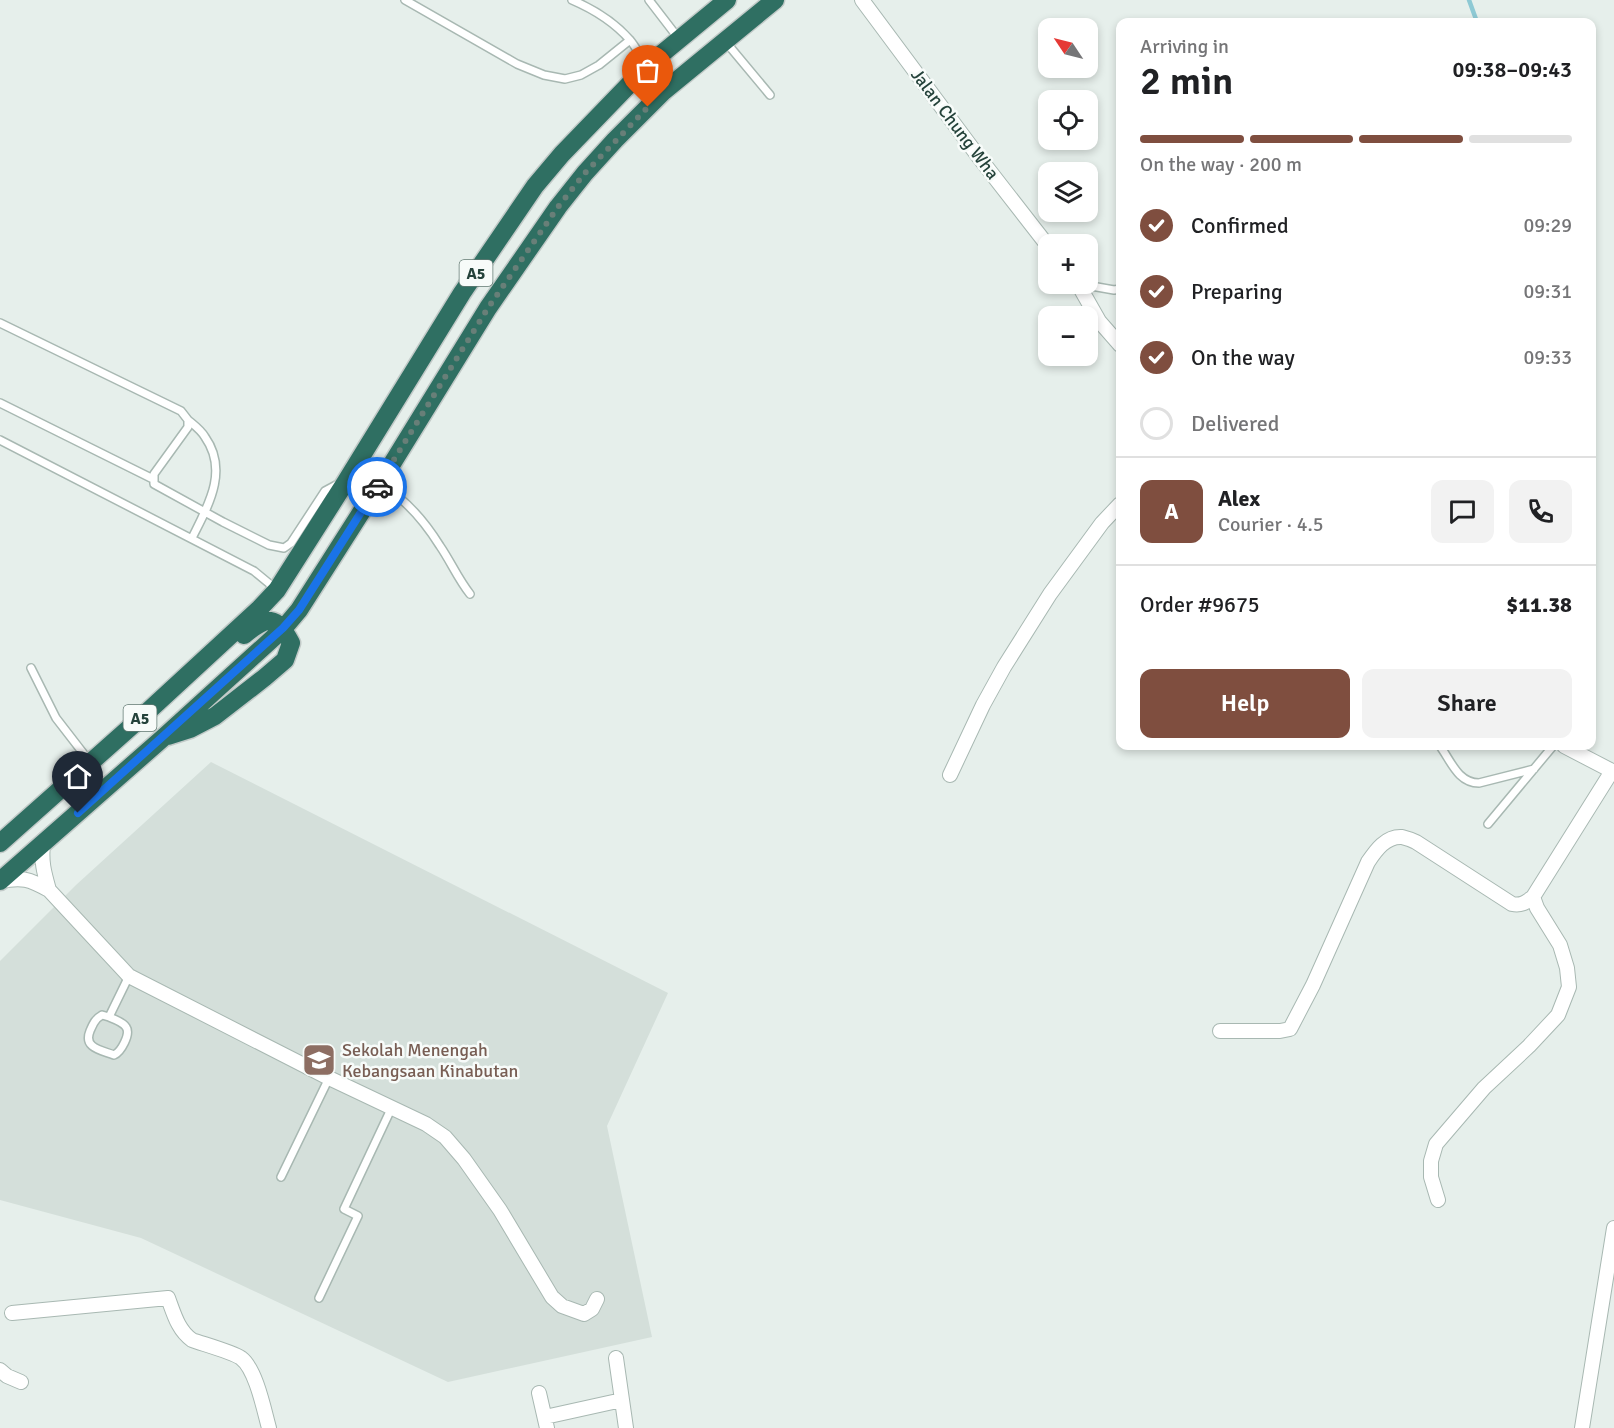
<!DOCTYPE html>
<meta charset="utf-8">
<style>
body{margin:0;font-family:Signika,sans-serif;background:#f2f2f2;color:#202124;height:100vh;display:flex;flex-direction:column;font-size:22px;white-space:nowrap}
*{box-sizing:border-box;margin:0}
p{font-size:20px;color:#757577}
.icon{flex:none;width:33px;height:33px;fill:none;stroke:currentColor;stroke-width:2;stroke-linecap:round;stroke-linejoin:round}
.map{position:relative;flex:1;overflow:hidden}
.sheet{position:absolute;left:1116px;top:18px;width:480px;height:732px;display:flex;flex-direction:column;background:#fff;border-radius:12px;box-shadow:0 3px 9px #0003}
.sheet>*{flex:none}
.needle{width:39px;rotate:305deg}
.tools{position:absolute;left:1038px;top:18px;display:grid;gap:12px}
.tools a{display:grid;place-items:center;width:60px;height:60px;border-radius:12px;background:#fff;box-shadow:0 3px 9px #0003;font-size:30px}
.pin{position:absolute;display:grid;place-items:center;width:51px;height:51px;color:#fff;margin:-62px -26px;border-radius:50% 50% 50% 0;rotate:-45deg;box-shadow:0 0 6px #0007}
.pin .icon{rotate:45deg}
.courier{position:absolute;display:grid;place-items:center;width:60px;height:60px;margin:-30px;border:4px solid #1a73e8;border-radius:50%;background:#fff;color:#222;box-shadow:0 2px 8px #0007}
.head em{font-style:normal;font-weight:600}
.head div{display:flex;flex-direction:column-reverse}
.head{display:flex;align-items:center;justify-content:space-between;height:102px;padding:0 24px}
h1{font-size:39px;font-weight:600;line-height:45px}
.bar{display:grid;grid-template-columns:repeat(4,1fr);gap:9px 6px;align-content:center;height:72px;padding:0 24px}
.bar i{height:8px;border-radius:4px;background:#e0e0e0}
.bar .current{background:#7f4e3f}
.bar p{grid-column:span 4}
.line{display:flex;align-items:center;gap:15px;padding:0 24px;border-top:2px solid #e0e0e0}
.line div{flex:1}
.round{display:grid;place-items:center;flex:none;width:63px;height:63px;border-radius:12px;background:#f2f2f2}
ol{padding:0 24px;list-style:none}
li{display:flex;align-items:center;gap:18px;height:66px}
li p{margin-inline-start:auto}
li .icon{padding:6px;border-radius:50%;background:#7f4e3f;color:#fff;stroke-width:4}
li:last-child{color:#757577}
li i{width:33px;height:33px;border:3px solid #e0e0e0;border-radius:50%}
.button{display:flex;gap:12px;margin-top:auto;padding:12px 24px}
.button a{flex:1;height:69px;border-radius:12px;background:#7f4e3f;color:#fff;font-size:24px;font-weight:600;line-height:69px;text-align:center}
.button a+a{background:#f2f2f2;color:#202124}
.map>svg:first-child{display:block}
</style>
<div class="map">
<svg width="1614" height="1428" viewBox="0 0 1614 1428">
<rect width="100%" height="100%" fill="#e6efeb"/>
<!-- built -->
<path fill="#d4dfda" d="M211,762L668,993L607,1126L652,1337L448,1382L141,1238L0,1200V961L76,885Z"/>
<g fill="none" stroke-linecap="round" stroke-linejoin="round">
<!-- stream -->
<path stroke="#8ec9d4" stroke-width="4.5" d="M1469,0L1477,22"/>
<!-- lane casing -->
<g stroke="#a8b8b2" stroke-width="10">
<path id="lane" d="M405,0L517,64L544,75L565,79L581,75L599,65L630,40
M572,0C593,9 615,23 630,40C636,47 640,56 646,64
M649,0L679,39
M725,41L770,95
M1080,284L1114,290L1120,289
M0,323L181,411L188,420V427L154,474V484L223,522L269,545L284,548L291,543L325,491L338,484
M0,403L153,479
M188,420C194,425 201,430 205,437C229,471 208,506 192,538
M0,440L254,571L277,590
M381,485C406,499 425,522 440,546C451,562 458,579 470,594
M31,668L56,718L90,762
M1440,746C1451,761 1458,783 1479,783L1534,769
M1488,824L1553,746
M109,1017L102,1015C95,1019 93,1024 90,1031C83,1048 101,1050 114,1055C121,1052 131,1034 126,1027C123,1022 114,1019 109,1017L129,976
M281,1177L329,1078
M319,1298L358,1216L344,1209L392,1107"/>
</g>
<!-- street casing -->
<g stroke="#a8b8b2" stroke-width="16">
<path id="street" d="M862,0L978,156L1048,246
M1078,284L1099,321L1120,345
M1564,746L1614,772
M950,775L983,705L1004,667L1050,594L1102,523L1120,504
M43,844C41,862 44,872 49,890
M0,881C23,877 29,879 49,890L129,976L329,1078L426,1124L445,1137L464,1159L500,1210L552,1297L562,1306L584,1314L592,1309L597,1299
M1220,1031H1280L1290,1029L1313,985L1368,862C1376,850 1386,836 1402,837C1406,838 1412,840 1416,842L1512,904C1522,906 1526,902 1533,897L1612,771
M1438,1200L1431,1177V1161L1436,1144L1484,1088L1529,1046L1558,1015L1569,987L1567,968L1560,945L1537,908L1533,897
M12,1313L168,1298C174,1314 178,1330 192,1340C203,1344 232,1352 241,1358C256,1369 264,1410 269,1428
M616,1358L626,1428
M0,1370L7,1376L21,1382
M539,1393L547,1428
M545,1417L622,1400
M1582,1428L1614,1228"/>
</g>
<!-- highway casing -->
<g stroke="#c2cac8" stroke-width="21">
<path id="highway" d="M168,736L190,729L215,716L264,678L285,660L291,643C276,614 267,616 244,635
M0,843L144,715L260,608L277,590L345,483L462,293L535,186L562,154L647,66L727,0
M0,881L164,737L283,629L299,610L390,467L488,308L558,207L585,173L615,140L664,91L775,0"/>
</g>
<!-- lane -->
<use href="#lane" stroke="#fff" stroke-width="7"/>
<!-- street -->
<use href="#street" stroke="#fff" stroke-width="14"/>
<!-- highway -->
<use href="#highway" stroke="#2f6f62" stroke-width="18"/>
</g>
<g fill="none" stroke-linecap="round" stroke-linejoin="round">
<!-- done -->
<path stroke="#687f78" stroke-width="6" stroke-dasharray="0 10.8" d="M377,487L488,308L558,207L585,173L648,107"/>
<!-- route -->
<path stroke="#1a73e8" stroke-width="8" d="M78,813L283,628L299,610L377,487"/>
</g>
<!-- icons -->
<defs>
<g id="school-square" transform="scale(1.725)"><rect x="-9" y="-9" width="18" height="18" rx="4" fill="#8d6e63" stroke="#f7fbf9"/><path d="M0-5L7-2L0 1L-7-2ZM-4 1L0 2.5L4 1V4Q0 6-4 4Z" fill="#fff"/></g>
</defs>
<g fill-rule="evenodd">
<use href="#school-square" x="319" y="1060"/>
</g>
<g text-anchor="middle" stroke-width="5" stroke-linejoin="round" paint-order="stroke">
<!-- shield labels -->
<g fill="#f7fbf9" stroke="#637a73" stroke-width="1.5">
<rect x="459.5" y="260" width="33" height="26" rx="4.5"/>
<rect x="123.5" y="705" width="33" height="26" rx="4.5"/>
</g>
<g font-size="16" font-weight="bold" fill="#24423a">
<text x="476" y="279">A5</text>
<text x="140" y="724">A5</text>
</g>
<!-- street labels -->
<g font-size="18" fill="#24423a" stroke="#f7fbf9">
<text transform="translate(955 124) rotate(53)" y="6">Jalan Chung Wha</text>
</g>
<!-- education labels -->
<g font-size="18" fill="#785e54" stroke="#f7fbf9" text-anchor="start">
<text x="342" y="1056">Sekolah Menengah<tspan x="342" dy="21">Kebangsaan Kinabutan</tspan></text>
</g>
</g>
</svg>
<div class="tools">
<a><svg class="needle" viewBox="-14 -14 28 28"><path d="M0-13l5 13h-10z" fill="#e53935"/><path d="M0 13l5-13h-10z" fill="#757577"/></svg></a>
<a><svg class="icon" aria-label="locate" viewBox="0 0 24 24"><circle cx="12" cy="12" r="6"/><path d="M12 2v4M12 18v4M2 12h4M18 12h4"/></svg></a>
<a><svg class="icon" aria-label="layers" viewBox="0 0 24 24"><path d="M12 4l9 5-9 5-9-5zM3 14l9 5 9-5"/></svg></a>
<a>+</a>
<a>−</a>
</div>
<div class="pin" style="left:648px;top:107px;background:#ea580c"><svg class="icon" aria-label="bag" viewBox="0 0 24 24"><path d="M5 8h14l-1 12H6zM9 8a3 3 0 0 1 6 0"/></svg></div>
<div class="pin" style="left:78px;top:813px;background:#1f2937"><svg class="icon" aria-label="home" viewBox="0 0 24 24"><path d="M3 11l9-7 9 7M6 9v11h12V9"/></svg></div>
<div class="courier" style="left:377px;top:487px"><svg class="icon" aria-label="car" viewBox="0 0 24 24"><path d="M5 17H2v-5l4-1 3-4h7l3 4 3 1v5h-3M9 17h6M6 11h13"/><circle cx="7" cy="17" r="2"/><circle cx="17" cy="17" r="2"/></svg></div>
<section class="sheet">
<div class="head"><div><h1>2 min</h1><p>Arriving in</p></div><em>09:38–09:43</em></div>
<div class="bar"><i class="current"></i><i class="current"></i><i class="current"></i><i></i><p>On the way · 200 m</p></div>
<ol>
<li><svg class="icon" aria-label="check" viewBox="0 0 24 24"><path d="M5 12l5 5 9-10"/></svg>Confirmed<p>09:29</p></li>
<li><svg class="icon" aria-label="check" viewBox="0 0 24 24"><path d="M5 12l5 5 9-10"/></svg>Preparing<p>09:31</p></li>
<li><svg class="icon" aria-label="check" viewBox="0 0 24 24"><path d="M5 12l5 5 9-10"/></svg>On the way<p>09:33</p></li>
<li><i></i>Delivered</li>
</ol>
<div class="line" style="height:108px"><b class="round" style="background:#7f4e3f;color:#fff">A</b><div><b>Alex</b><p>Courier · 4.5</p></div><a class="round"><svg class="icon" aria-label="chat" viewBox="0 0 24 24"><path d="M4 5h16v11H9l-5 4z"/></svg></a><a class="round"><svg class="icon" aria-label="phone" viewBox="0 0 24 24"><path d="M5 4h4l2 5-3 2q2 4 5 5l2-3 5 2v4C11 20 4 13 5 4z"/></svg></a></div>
<div class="line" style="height:78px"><div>Order #9675</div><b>$11.38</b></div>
<div class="button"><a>Help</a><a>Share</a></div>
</section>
</div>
